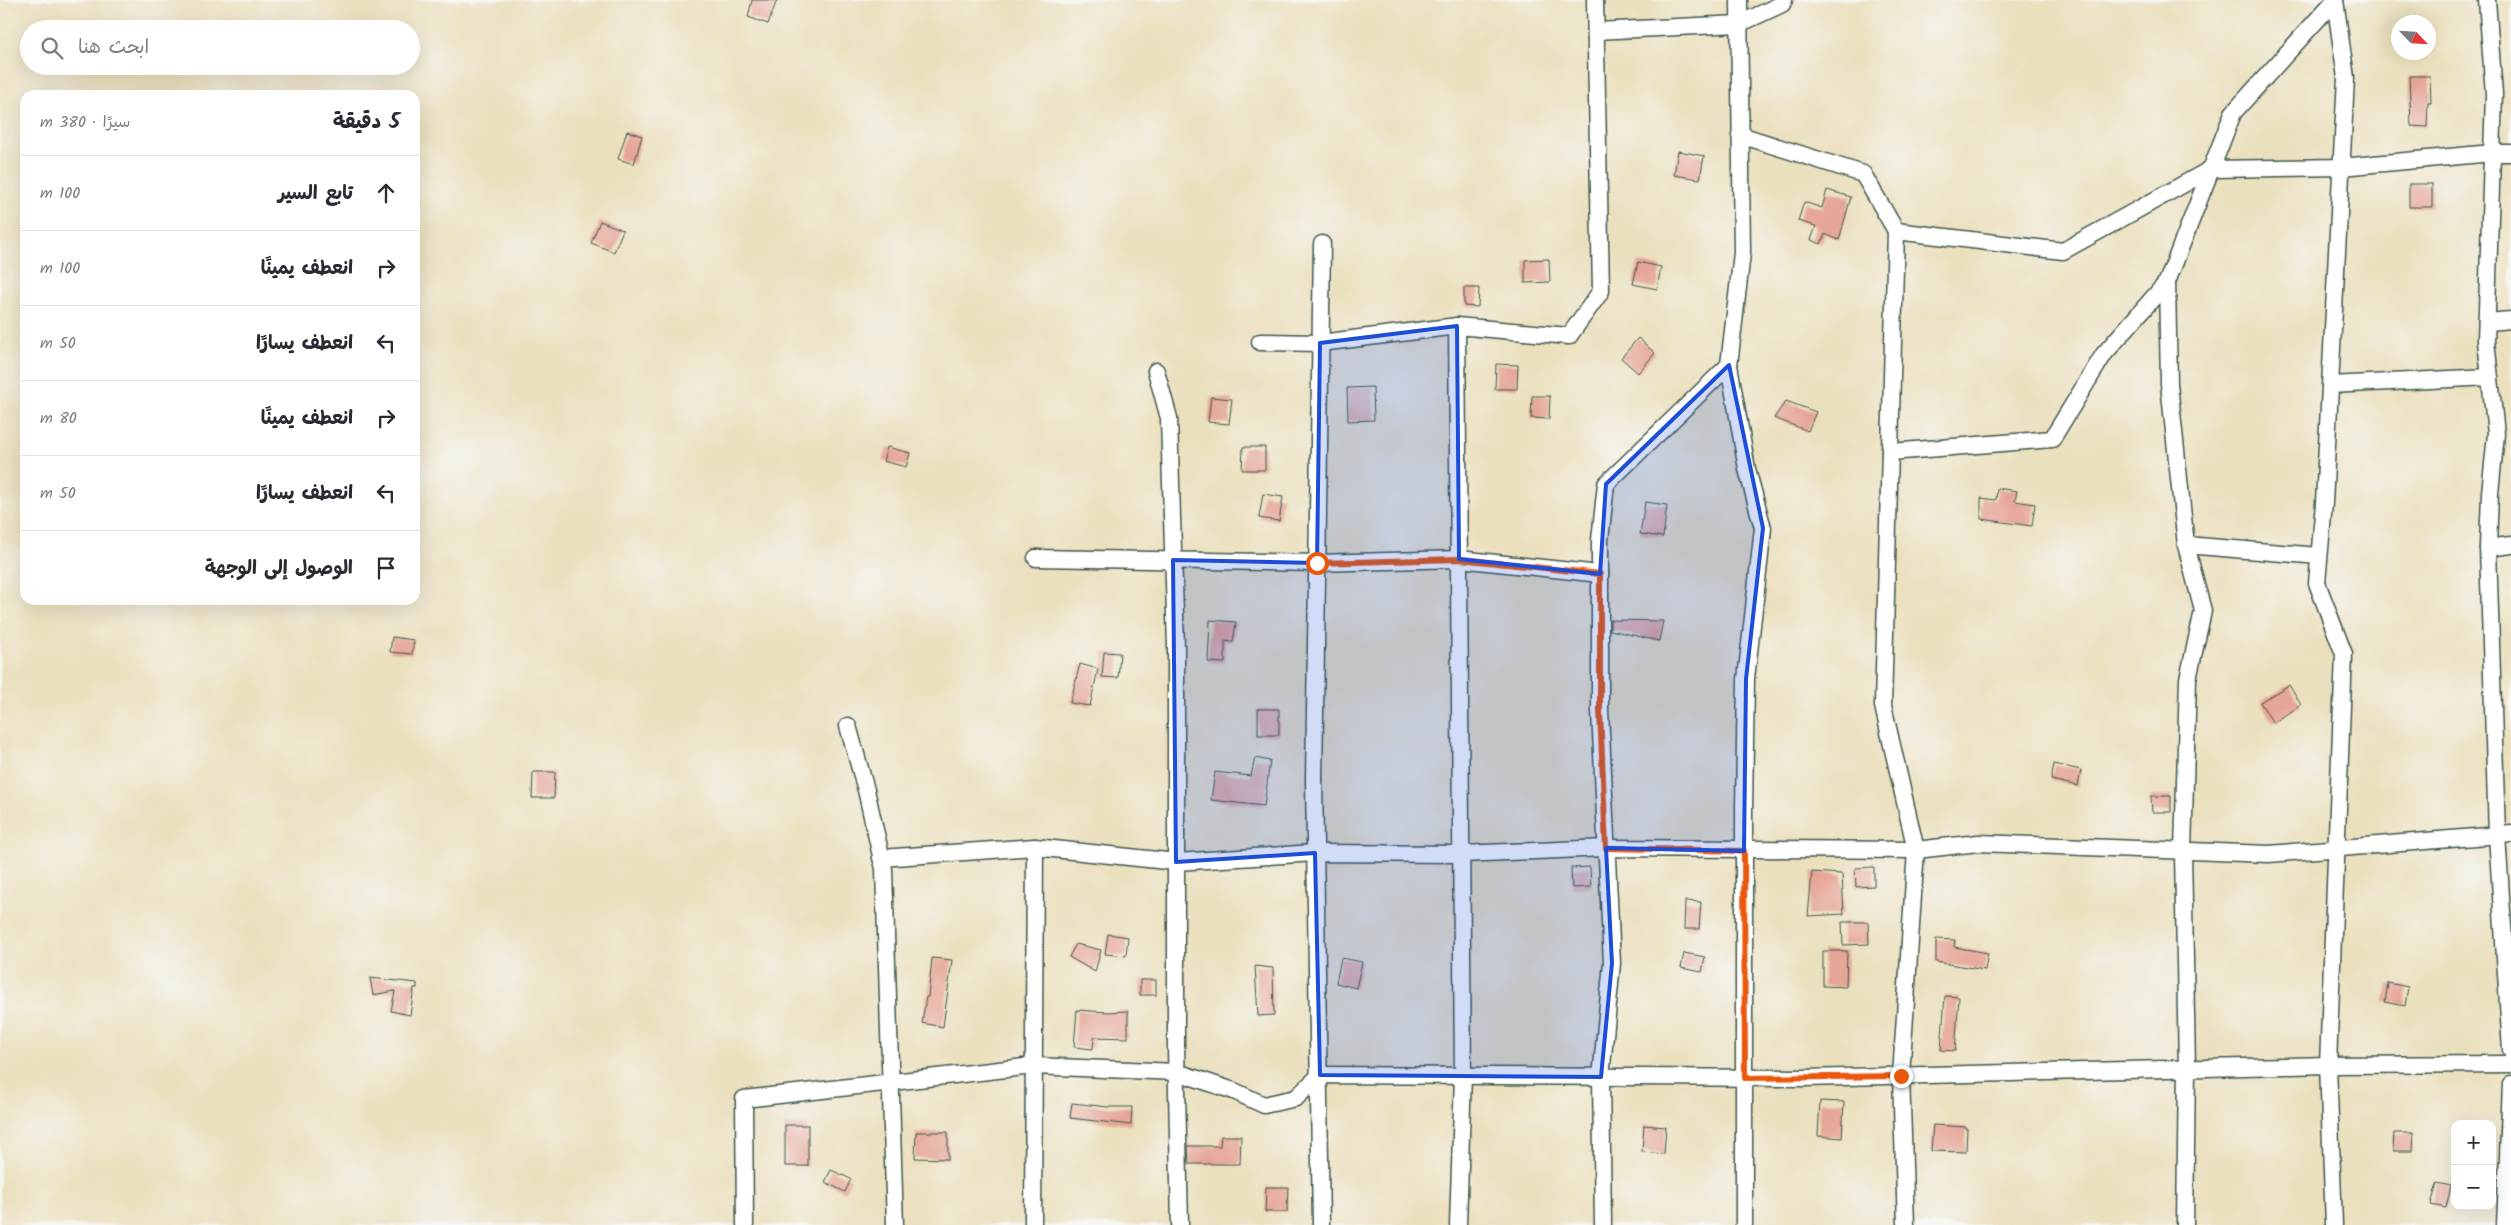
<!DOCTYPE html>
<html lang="ar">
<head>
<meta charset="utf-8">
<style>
	:root { --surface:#fff; --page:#f2f2f3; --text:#2b2b33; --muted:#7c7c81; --line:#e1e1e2 }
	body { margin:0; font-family:Kalam,"Playpen Sans Arabic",sans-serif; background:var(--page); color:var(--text); direction:rtl }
	.controls { position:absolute; right:15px; bottom:15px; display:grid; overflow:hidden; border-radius:10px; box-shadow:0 5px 20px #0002 }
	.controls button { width:45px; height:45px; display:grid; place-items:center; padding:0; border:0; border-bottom:1px solid var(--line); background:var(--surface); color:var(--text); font:25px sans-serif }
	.compass { position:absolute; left:2391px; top:15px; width:45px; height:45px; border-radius:50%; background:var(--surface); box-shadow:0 5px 20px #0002; rotate:115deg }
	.stop { position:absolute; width:15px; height:15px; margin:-11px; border:4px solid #ea580c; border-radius:50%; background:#fff }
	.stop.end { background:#ea580c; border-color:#fff; box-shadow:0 1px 5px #0008 }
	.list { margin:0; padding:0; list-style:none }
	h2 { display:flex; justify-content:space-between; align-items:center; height:65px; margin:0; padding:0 20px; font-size:21px }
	h2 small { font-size:16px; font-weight:400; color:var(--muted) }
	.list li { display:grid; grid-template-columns:32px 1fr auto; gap:15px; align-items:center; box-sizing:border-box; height:75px; padding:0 20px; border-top:1px solid var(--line) }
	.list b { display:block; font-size:19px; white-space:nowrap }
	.list em { font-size:16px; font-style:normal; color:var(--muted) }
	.icon { flex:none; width:28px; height:28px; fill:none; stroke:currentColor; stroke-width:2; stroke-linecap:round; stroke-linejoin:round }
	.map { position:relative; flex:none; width:2511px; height:1225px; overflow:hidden; direction:ltr }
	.search { position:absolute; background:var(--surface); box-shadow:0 5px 20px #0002; left:20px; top:20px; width:400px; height:55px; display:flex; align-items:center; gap:12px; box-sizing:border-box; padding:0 18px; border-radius:28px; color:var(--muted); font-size:19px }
	.panel { position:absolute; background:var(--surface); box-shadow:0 5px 20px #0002; left:20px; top:90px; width:400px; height:515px; border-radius:15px; direction:rtl }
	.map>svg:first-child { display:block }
	.building { fill:#e6a697 }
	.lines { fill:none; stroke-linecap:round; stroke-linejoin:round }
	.minor-casing { stroke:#3e5549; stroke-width:19 }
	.minor { stroke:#fff; stroke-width:16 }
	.route { stroke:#ea580c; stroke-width:6 }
	.marked { fill:#1d4ed8; fill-opacity:0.2; stroke:#1d4ed8; stroke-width:4; stroke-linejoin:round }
</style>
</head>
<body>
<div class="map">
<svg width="2511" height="1225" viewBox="0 0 2511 1225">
	<rect width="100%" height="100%" fill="#f6f6f2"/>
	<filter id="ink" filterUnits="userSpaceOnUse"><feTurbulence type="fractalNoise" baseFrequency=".02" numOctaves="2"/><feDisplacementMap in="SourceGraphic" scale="10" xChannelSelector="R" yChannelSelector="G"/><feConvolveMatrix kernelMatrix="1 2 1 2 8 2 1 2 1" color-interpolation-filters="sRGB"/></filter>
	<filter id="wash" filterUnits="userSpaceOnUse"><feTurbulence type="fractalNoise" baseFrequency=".0096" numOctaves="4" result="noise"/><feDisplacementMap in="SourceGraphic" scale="20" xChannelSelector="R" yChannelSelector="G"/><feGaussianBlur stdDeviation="1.12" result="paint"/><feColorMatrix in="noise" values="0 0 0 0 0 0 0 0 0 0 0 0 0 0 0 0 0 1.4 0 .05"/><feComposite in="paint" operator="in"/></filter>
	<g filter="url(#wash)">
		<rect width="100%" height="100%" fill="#ebe0be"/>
		<g id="blocks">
			<g class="building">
				<path d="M752 0H777L768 24 748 17Z"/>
				<path d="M2409 76H2430L2431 103H2428L2427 127 2411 126Z"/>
				<path d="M627 131 642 136 634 164 618 159Z"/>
				<path d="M1678 151 1704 156 1700 179 1674 175Z"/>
				<rect x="2409" y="184" width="23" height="23"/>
				<path d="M1827 190 1851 197 1839 240 1825 234 1821 244 1811 240 1816 226 1798 221 1804 202 1822 208Z"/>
				<path d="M600 221 623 230 614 252 591 243Z"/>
				<path d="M1549 259 1550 282 1525 283V260Z"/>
				<path d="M1638 262 1661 267 1657 289 1633 284Z"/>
				<path d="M1464 288H1479L1478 307 1464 306Z"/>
				<path d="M1638 338 1655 353 1638 373 1621 358Z"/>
				<path d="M1496 364 1518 365 1517 389H1495Z"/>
				<path d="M1373 387 1374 420 1348 421 1347 388Z"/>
				<path d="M1532 396H1550L1549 419 1531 418Z"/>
				<path d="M1211 397 1232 399 1229 424 1208 422Z"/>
				<path d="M1786 401 1816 412 1808 431 1774 418Z"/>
				<path d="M887 447 910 453 906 467 883 461Z"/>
				<path d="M1243 447H1265V470H1242Z"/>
				<path d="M1997 488 2017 491 2015 501 2035 504 2032 526 1981 519V498L1996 500Z"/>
				<path d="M1263 494 1283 497 1279 521 1259 518Z"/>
				<path d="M1645 502 1667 505 1663 537 1640 534Z"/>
				<path d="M1210 620 1236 622 1233 642 1225 641V663L1208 662Z"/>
				<path d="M1610 620 1663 621 1659 641 1610 630Z"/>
				<path d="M392 637 414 640 412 654 390 652Z"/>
				<path d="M1104 652 1120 653 1118 678 1102 677Z"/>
				<path d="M1080 664 1098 669 1090 706 1070 703Z"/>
				<path d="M2289 685 2301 705 2273 723 2260 702Z"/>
				<rect x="1258" y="709" width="21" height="26"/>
				<path d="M1255 758 1270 761 1264 806 1211 800 1215 772 1251 776Z"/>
				<path d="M2054 764 2081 770 2078 786 2051 780Z"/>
				<path d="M533 772H555L554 798H532Z"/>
				<path d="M2151 796H2171V812H2152Z"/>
				<path d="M1590 867 1591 887 1572 888 1571 868Z"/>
				<path d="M1874 867V886L1856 887 1855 868Z"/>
				<path d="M1812 872 1842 874 1844 914 1808 916Z"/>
				<path d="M1685 901 1701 902 1699 929H1684Z"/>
				<path d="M1842 922H1868L1869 944 1843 945Z"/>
				<path d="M1108 934 1128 937 1126 956 1105 954Z"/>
				<path d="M1936 939 1955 940 1954 947 1988 953 1985 970 1936 962Z"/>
				<path d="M1076 944 1101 950 1095 972 1069 957Z"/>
				<path d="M1823 951H1847L1846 987 1823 986Z"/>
				<path d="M1684 953 1705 957 1702 972 1681 968Z"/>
				<path d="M932 958 952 960 943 1027 922 1023 926 997H928Z"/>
				<path d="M1341 958 1362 962 1356 988 1336 983Z"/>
				<path d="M1255 966 1273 968 1274 1015 1258 1016Z"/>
				<path d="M370 978 417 983V988H414L410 1015 391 1011 395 991 373 995Z"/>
				<rect x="1140" y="980" width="16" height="15"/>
				<path d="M2388 983 2408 987 2405 1006 2385 1002Z"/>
				<path d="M1945 996 1959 997 1955 1051 1941 1050Z"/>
				<path d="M1077 1010 1107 1012 1128 1011V1038L1094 1037 1093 1049 1074 1047Z"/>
				<path d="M1820 1101 1844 1102 1842 1138 1818 1136Z"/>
				<path d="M1072 1103 1108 1107H1132L1131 1125 1070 1118Z"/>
				<rect x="785" y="1125" width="23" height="41"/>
				<path d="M1644 1125 1666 1127 1664 1154 1642 1152Z"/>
				<path d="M1933 1125 1967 1127 1966 1152 1931 1151Z"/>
				<path d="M916 1132H948V1159L915 1158Z"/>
				<path d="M2394 1133H2413L2412 1151H2393Z"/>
				<path d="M1221 1136H1241L1240 1164H1189L1188 1146H1220Z"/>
				<path d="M831 1170 851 1179 845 1192 825 1182Z"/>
				<path d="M2437 1183 2451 1186 2446 1208 2431 1205Z"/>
				<path d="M1266 1187H1288L1287 1212H1265Z"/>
			</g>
		</g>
	</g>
	<g filter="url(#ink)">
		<use href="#blocks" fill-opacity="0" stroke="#3e5549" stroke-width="1"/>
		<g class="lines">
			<g class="minor-casing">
				<g id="minor">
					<path d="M1739 0 1742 253 1729 365 1747 469 1763 528 1746 679 1744 808V1225"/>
					<path d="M2487 0 2494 94 2486 341 2496 434 2490 493 2488 548 2497 835 2511 1050"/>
					<path d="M1596 31 1739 24 1782 4 1784 0"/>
					<path d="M1740 135 1863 174 1896 231 2063 251 2211 169 2341 167 2492 153H2511"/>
					<path d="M1896 231 1883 706 1916 850 1901 1076 1906 1225"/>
					<path d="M2167 282 2169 384 2186 545 2203 611 2188 679 2183 851 2187 1069 2185 1225"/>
					<path d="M2487 322 2511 320"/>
					<path d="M1457 326 1463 1076 1458 1225"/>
					<path d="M1260 342 1320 343 1457 326 1569 336 1601 291 1595 0"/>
					<path d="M1156 371 1169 418 1176 648V1046L1180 1225"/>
					<path d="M2330 385 2490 377"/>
					<path d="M1890 452 2052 439 2104 354 2167 282 2233 113 2335 0"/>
					<path d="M2186 545 2319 556"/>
					<path d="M2488 548 2511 545"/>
					<path d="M1036 558 1317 563 1459 559 1600 574"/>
					<path d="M848 726 866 790 884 869 895 1225"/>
					<path d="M881 858 1035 847 1176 862 1315 853 1461 854 1606 848 1916 850 1978 843 2269 854 2511 834"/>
					<path d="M745 1225 744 1099 1033 1066 1177 1072 1234 1091 1264 1105 1296 1098 1320 1075 1804 1078 2328 1065 2511 1064"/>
					<path d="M1033 1225 1035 847"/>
					<path d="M1321 1225 1314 779 1322 244"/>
					<path d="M1603 1225 1601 1077 1612 963 1600 711V540L1606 484 1729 365"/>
					<path d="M2334 1225 2328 1065 2344 654 2317 583 2324 503 2346 78 2335 0"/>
					<path d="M2505 1225 2511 1084"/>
				</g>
			</g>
			<use href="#minor" class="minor"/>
		</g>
	</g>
	<g class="lines" filter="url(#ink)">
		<path class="route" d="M1317 563 1459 559 1600 574V711L1606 848 1744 851 1745 1078 1901 1076"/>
	</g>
	<path class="marked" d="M1457 326 1459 559 1600 574 1606 484 1729 365 1763 528 1746 679 1744 851 1606 848 1612 963 1601 1077 1320 1075 1315 853 1176 862 1173 560 1317 563 1320 343Z"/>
</svg>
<div class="controls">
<button>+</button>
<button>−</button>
</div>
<svg class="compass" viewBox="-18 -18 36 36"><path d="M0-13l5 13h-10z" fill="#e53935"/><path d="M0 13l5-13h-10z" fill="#7c7c81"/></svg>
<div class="stop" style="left:1317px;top:563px"></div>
<div class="stop end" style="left:1901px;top:1076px"></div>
<div class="search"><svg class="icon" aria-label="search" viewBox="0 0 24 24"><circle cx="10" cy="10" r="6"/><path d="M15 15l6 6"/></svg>ابحث هنا</div>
<section class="panel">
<h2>5 دقيقة<small>سيرًا · 380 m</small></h2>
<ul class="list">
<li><svg class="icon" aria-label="ahead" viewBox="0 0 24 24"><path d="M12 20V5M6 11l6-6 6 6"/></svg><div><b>تابع السير</b></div><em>100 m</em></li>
<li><svg class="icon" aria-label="right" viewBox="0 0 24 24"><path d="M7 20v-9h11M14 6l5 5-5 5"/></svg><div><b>انعطف يمينًا</b></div><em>100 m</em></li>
<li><svg class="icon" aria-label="left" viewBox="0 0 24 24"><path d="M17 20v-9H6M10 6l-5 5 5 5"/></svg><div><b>انعطف يسارًا</b></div><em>50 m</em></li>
<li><svg class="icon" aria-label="right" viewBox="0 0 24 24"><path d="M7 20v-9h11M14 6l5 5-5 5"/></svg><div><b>انعطف يمينًا</b></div><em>80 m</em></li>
<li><svg class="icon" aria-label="left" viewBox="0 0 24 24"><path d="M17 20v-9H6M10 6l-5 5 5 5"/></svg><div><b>انعطف يسارًا</b></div><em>50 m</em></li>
<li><svg class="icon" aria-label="arrive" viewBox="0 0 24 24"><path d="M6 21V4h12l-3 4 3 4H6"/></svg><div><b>الوصول إلى الوجهة</b></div></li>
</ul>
</section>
</div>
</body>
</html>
